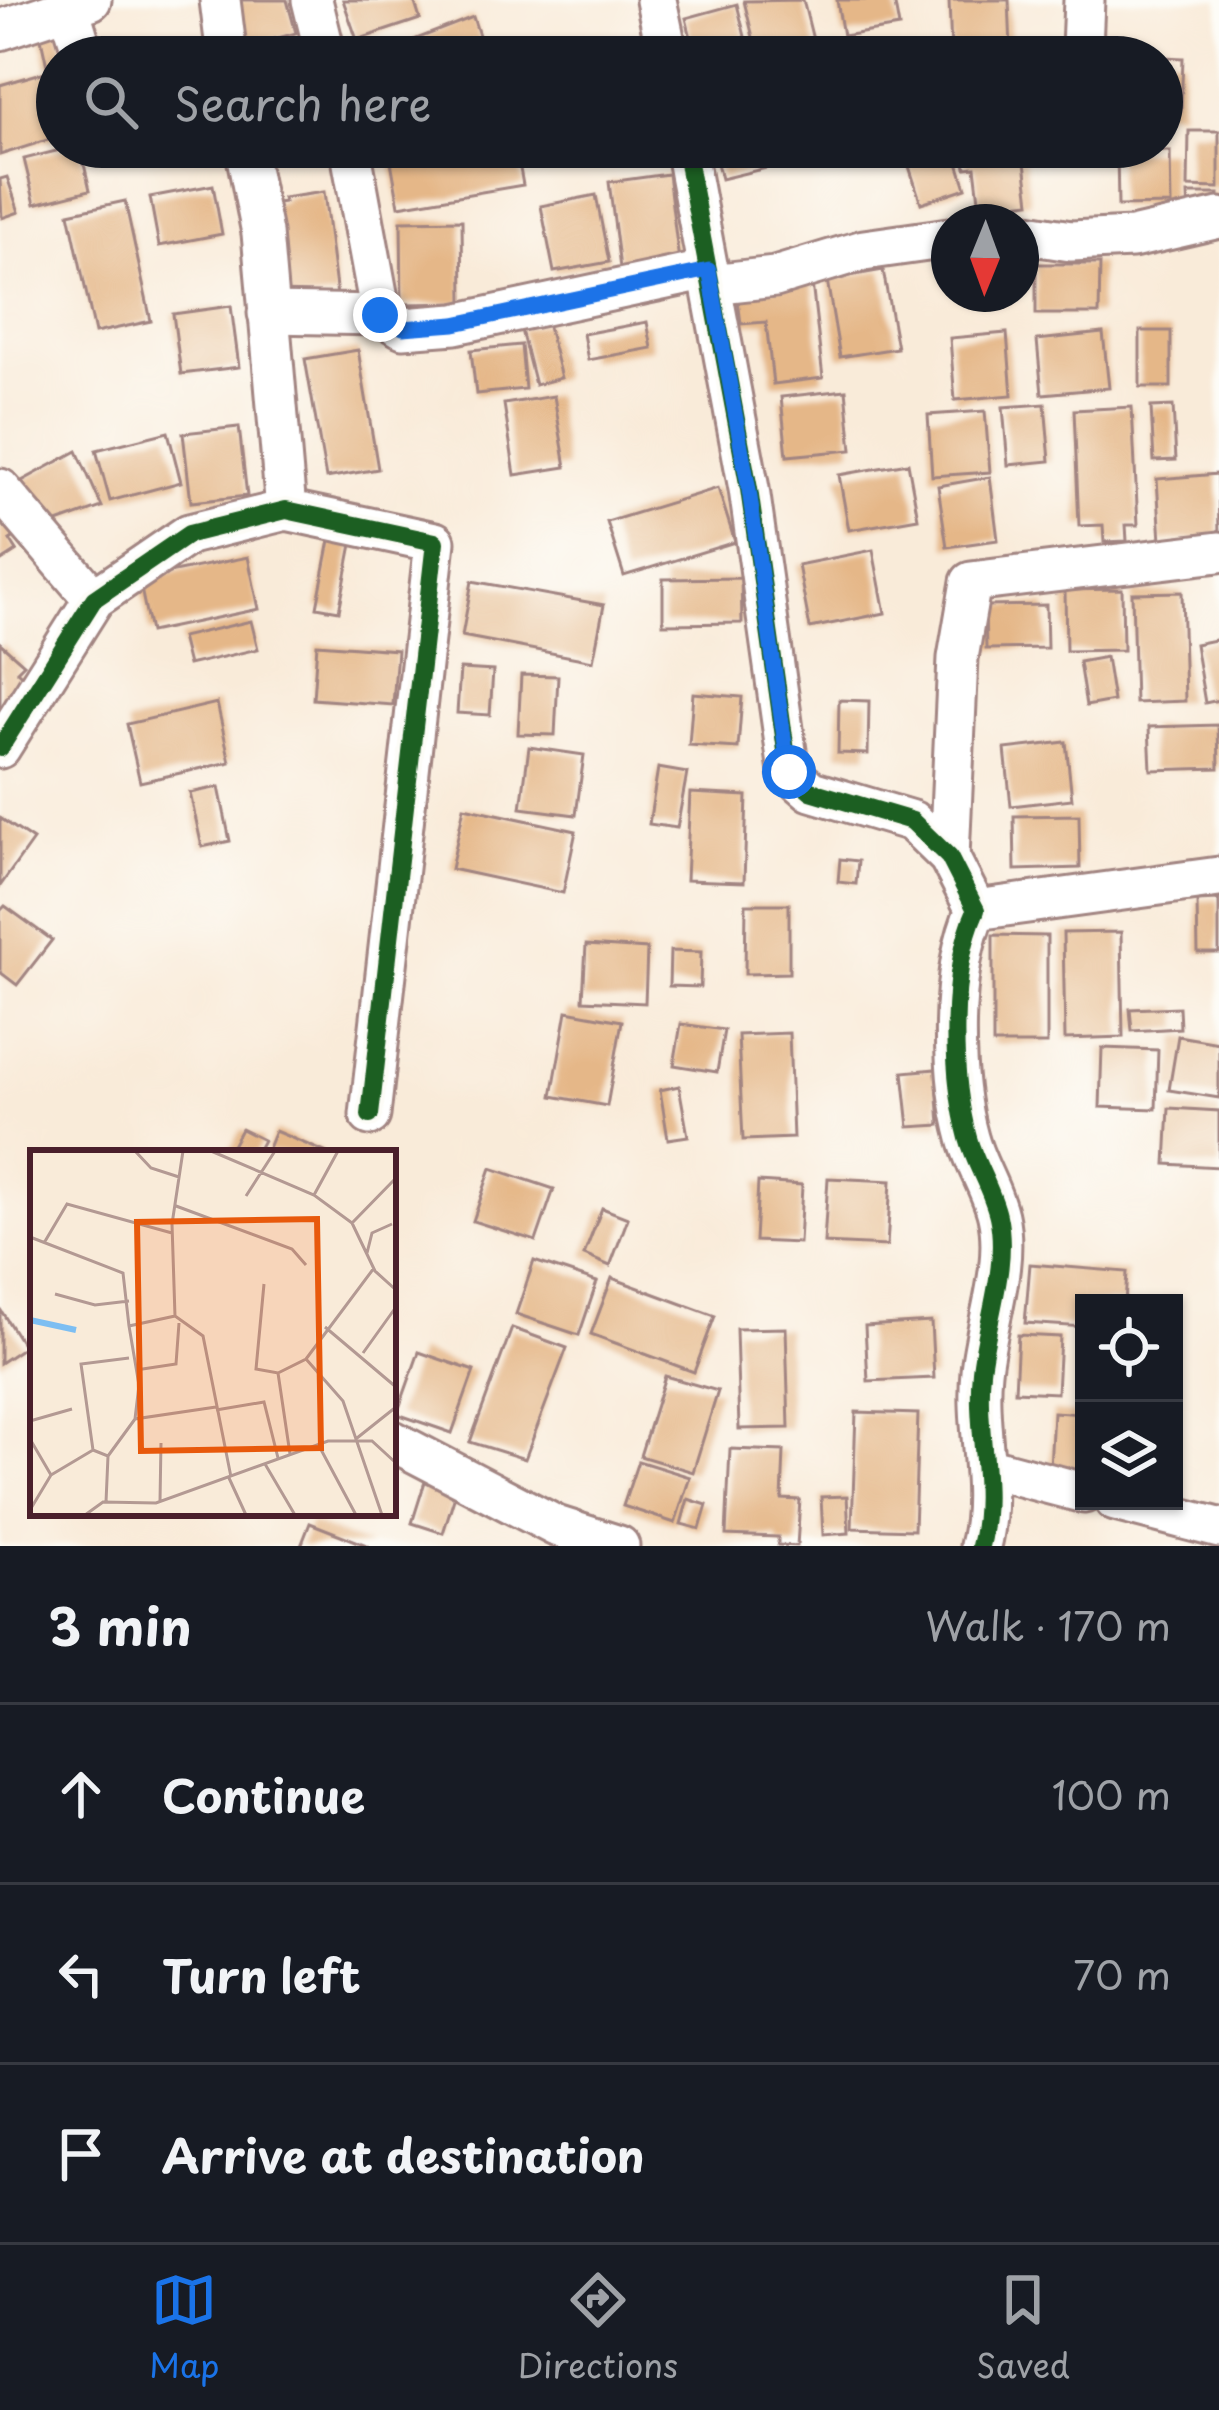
<!DOCTYPE html>
<html lang="en">
<head>
<meta charset="utf-8">
<style>
	:root { --surface:#171b24; --page:#242831; --text:#f1f3f6; --muted:#9ea1a6; --line:#363941; --accent:#1a73e8 }
	body { margin:0; font-family:"Playpen Sans",sans-serif; background:var(--page); color:var(--text) }
	.controls { position:absolute; right:36px; bottom:36px; display:grid; overflow:hidden; border-radius:0px; box-shadow:0 3px 9px #0004 }
	.controls button { width:108px; height:108px; display:grid; place-items:center; padding:0; border:0; border-bottom:3px solid var(--line); background:var(--surface); color:var(--text); font:60px sans-serif }
	.compass { position:absolute; left:931px; top:204px; width:108px; height:108px; border-radius:50%; background:var(--surface); box-shadow:0 3px 9px #0004; rotate:181deg }
	.stop { position:absolute; width:36px; height:36px; margin:-27px; border:9px solid #1a73e8; border-radius:50%; background:#fff }
	.stop.end { background:#1a73e8; border-color:#fff; box-shadow:0 3px 12px #0008 }
	.list { margin:0; padding:0; list-style:none }
	h2 { display:flex; justify-content:space-between; align-items:center; height:156px; margin:0; padding:0 48px; font-size:51px }
	h2 small { font-size:39px; font-weight:400; color:var(--muted) }
	.list li { display:grid; grid-template-columns:78px 1fr auto; gap:36px; align-items:center; box-sizing:border-box; height:180px; padding:0 48px; border-top:3px solid var(--line) }
	.list b { display:block; font-size:45px; white-space:nowrap }
	.list em { font-size:39px; font-style:normal; color:var(--muted) }
	.icon { flex:none; width:66px; height:66px; fill:none; stroke:currentColor; stroke-width:2; stroke-linecap:round; stroke-linejoin:round }
	.map { position:relative; flex:none; width:1219px; height:1546px; overflow:hidden }
	.search { position:absolute; background:var(--surface); box-shadow:0 3px 9px #0004; left:36px; right:36px; top:36px; height:132px; display:flex; align-items:center; gap:30px; box-sizing:border-box; padding:0 42px; border-radius:66px; color:var(--muted); font-size:45px }
	.sheet { height:696px; background:var(--surface) }
	nav { display:flex; justify-content:space-around; align-items:center; box-sizing:border-box; height:168px; border-top:3px solid var(--line); background:var(--surface); font-size:33px; color:var(--muted) }
	nav a { display:grid; justify-items:center; gap:6px }
	nav .on { color:var(--accent) }
	.map>svg:first-child { display:block }
	.building { fill:#e5b788 }
	.lines { fill:none; stroke-linecap:round; stroke-linejoin:round }
	.street-casing { stroke:#a28582; stroke-width:45 }
	.street { stroke:#fff; stroke-width:39 }
	.cycleway-casing { stroke:#fdfcf7; stroke-width:26 }
	.cycleway { stroke:#1b5e20; stroke-width:18 }
	.route { stroke:#1a73e8; stroke-width:15 }
	.inset-river { fill:none; stroke:#7dbef2; stroke-width:6 }
	.inset-road { fill:none; stroke:#b39993; stroke-width:3 }
	.view { fill:#e8590c; fill-opacity:0.15; stroke:#e8590c; stroke-width:6 }
	.inset-edge { fill:none; stroke:#4a1f2b; stroke-width:6 }
</style>
</head>
<body>
<div class="map">
<svg width="1219" height="1546" viewBox="0 0 1219 1546">
	<rect width="100%" height="100%" fill="#fdfcf7"/>
	<filter id="ink" filterUnits="userSpaceOnUse"><feTurbulence type="fractalNoise" baseFrequency=".00833" numOctaves="2"/><feDisplacementMap in="SourceGraphic" scale="24" xChannelSelector="R" yChannelSelector="G"/><feConvolveMatrix kernelMatrix="1 2 1 2 8 2 1 2 1" color-interpolation-filters="sRGB"/></filter>
	<filter id="wash" filterUnits="userSpaceOnUse"><feTurbulence type="fractalNoise" baseFrequency=".004" numOctaves="4" result="noise"/><feDisplacementMap in="SourceGraphic" scale="48" xChannelSelector="R" yChannelSelector="G"/><feGaussianBlur stdDeviation="2.7" result="paint"/><feColorMatrix in="noise" values="0 0 0 0 0 0 0 0 0 0 0 0 0 0 0 0 0 1.4 0 .05"/><feComposite in="paint" operator="in"/></filter>
	<g filter="url(#wash)">
		<rect width="100%" height="100%" fill="#f9ebd9"/>
		<g id="blocks">
			<g class="building">
				<path d="M233 0H287L296 33 246 47Z"/>
				<path d="M343 0H414L420 19 357 40Z"/>
				<path d="M803 0 815 48 779 57H758L744 1Z"/>
				<path d="M837 0H894L899 27 843 36Z"/>
				<path d="M949 0H1009L1011 49 951 51Z"/>
				<path d="M737 4 749 53 696 57 686 18Z"/>
				<path d="M473 17 486 57H417L411 41Z"/>
				<path d="M59 30 65 57H57V64L47 66 40 34Z"/>
				<path d="M1162 57 1183 58 1181 112 1162 111Z"/>
				<path d="M52 70 57 87V137L0 155V85Z"/>
				<path d="M1189 131H1219V188L1188 187Z"/>
				<path d="M72 147H80L90 190 35 204 24 159Z"/>
				<path d="M405 147H516L523 185 399 206 389 150Z"/>
				<path d="M713 147H771L775 166 721 179Z"/>
				<path d="M915 147H953L966 188 921 203 904 151Z"/>
				<path d="M963 147H1023L1030 202 980 208 975 167 966 168Z"/>
				<path d="M1117 151H1170L1171 205 1118 206Z"/>
				<path d="M668 174 679 261 620 268 609 182Z"/>
				<path d="M7 177 19 212 2 218 0 179Z"/>
				<path d="M213 185 222 234 159 246 150 197Z"/>
				<path d="M324 192 337 296 276 304 263 205 284 202 283 198Z"/>
				<path d="M1188 194H1219V215L1189 214Z"/>
				<path d="M596 195 609 262 554 272 541 206Z"/>
				<path d="M125 201 151 321 95 333 69 213Z"/>
				<path d="M462 220 463 303 402 304 401 221Z"/>
				<path d="M1036 264H1100L1099 314H1036Z"/>
				<path d="M883 270 897 348 840 357 827 280Z"/>
				<path d="M812 283 823 378 773 384 766 322 741 324 737 292Z"/>
				<path d="M231 306 239 367 181 374 173 314Z"/>
				<path d="M647 322 652 348 588 360 583 334Z"/>
				<path d="M547 323 561 378 535 385 521 330Z"/>
				<rect x="1140" y="331" width="31" height="56"/>
				<path d="M1007 333 1012 395 955 400 950 338Z"/>
				<path d="M1103 333 1109 388 1042 394 1037 340Z"/>
				<path d="M521 345 525 389 476 394 471 350Z"/>
				<path d="M358 350 378 469 326 478 305 359Z"/>
				<path d="M846 390 852 450 787 456 781 397Z"/>
				<path d="M554 396 566 467 515 475 504 404Z"/>
				<path d="M1045 404 1050 461 1008 465 1003 407Z"/>
				<path d="M1173 406 1176 460 1154 461 1151 407Z"/>
				<path d="M1132 407 1138 525H1126L1127 541 1104 542 1103 525 1079 526 1074 410Z"/>
				<path d="M985 411 990 472 932 476 928 415Z"/>
				<path d="M239 427 247 496 191 502 183 433Z"/>
				<path d="M168 432 181 482 110 501 96 450Z"/>
				<path d="M77 451 102 507 43 528 22 481Z"/>
				<path d="M908 463 918 518 849 530 839 475Z"/>
				<path d="M1218 474 1219 537 1161 541 1157 479Z"/>
				<path d="M990 477 998 540 947 547 938 486Z"/>
				<path d="M718 488 735 542 624 576 607 522Z"/>
				<path d="M0 512 16 536 10 540 17 551 0 562Z"/>
				<path d="M331 535 353 539 339 611 317 607Z"/>
				<path d="M873 550 885 613 810 628 798 565Z"/>
				<path d="M248 557 259 609 150 632 139 579Z"/>
				<path d="M741 578 742 623 663 624V579Z"/>
				<path d="M472 581 604 605 593 661 462 636Z"/>
				<path d="M1122 589 1123 650 1066 651 1065 590Z"/>
				<path d="M1182 592 1185 701 1135 703 1132 593Z"/>
				<path d="M1046 605 1047 648 986 649 985 606Z"/>
				<path d="M251 621 258 649 188 665 181 637Z"/>
				<path d="M1219 639V700L1205 703 1195 644Z"/>
				<path d="M0 643 24 664 17 671 31 684 0 719Z"/>
				<path d="M317 644 397 650 393 705 313 699Z"/>
				<path d="M1106 657 1113 701 1086 706 1079 662Z"/>
				<path d="M460 669 493 671 490 715 457 713Z"/>
				<path d="M521 675 558 676 555 735 518 734Z"/>
				<path d="M693 693 742 697 738 748 689 745Z"/>
				<path d="M839 700 869 701 868 754 838 753Z"/>
				<path d="M217 703 230 762 140 782 127 724Z"/>
				<path d="M1218 725 1219 768 1151 770 1149 727Z"/>
				<path d="M1066 742 1072 799 1011 806 1005 749Z"/>
				<path d="M529 747 584 755 576 815 521 808Z"/>
				<path d="M658 768 687 773 677 828 649 824Z"/>
				<path d="M219 787 230 841 202 847 190 793Z"/>
				<path d="M690 793 747 796 744 882 686 880Z"/>
				<path d="M464 807 576 831 563 893 451 869Z"/>
				<path d="M1079 815 1080 868 1015 870 1014 816Z"/>
				<path d="M0 818 33 840 0 886Z"/>
				<path d="M840 859 858 861 856 884 838 882Z"/>
				<path d="M1219 900V953H1198L1197 901Z"/>
				<path d="M746 904H789V973L745 974Z"/>
				<path d="M5 906 52 940 17 985 0 972V911Z"/>
				<path d="M1121 932 1123 1037 1065 1039 1063 933Z"/>
				<path d="M993 935 1047 936V1044H993Z"/>
				<path d="M586 945 647 949 645 1003 583 1000Z"/>
				<path d="M670 951 701 952 700 987 669 986Z"/>
				<path d="M1179 1007 1180 1028 1132 1031 1130 1009Z"/>
				<path d="M567 1011 622 1021 607 1106 552 1096Z"/>
				<path d="M681 1024 724 1030 717 1072 674 1065Z"/>
				<path d="M789 1033 793 1138 743 1140 738 1035Z"/>
				<path d="M1178 1036 1219 1043V1098L1169 1090Z"/>
				<path d="M1102 1048 1158 1050 1156 1109 1100 1107Z"/>
				<path d="M936 1069 940 1125 909 1127 903 1072Z"/>
				<path d="M679 1086 688 1136 668 1139 660 1090Z"/>
				<path d="M1169 1108 1219 1111V1167L1166 1164Z"/>
				<path d="M241 1129 263 1140 256 1153H228Z"/>
				<path d="M275 1131 327 1153H266Z"/>
				<path d="M491 1168 554 1189 536 1241 473 1221Z"/>
				<path d="M828 1178 891 1181 887 1246 824 1243Z"/>
				<path d="M758 1182 802 1185 799 1243 755 1241Z"/>
				<path d="M602 1208 628 1218 610 1266 584 1255Z"/>
				<path d="M534 1261 597 1282 579 1335 516 1314Z"/>
				<path d="M1030 1264 1127 1272 1125 1303H1084V1327L1025 1323Z"/>
				<path d="M612 1278 715 1316 694 1372 591 1334Z"/>
				<path d="M0 1309 24 1347 0 1363Z"/>
				<path d="M931 1322 934 1378 868 1381 865 1326Z"/>
				<path d="M512 1328 567 1348 525 1459 470 1442Z"/>
				<path d="M786 1328 789 1428 739 1429 736 1329Z"/>
				<path d="M1018 1335 1060 1337 1057 1393 1015 1391Z"/>
				<path d="M419 1352 474 1371 452 1433 397 1414Z"/>
				<path d="M665 1376 718 1391 693 1472 640 1456Z"/>
				<path d="M856 1412 918 1414 914 1530 852 1528Z"/>
				<path d="M1053 1412 1084 1414V1472L1050 1469Z"/>
				<path d="M730 1449 784 1451 782 1499 800 1500 797 1546 778 1545V1537L726 1535Z"/>
				<path d="M638 1461 690 1477 675 1523 623 1506Z"/>
				<path d="M428 1472 459 1482 443 1533 412 1523Z"/>
				<path d="M847 1496 849 1533 823 1535 821 1497Z"/>
				<path d="M688 1499 707 1505 700 1529 681 1524Z"/>
				<path d="M310 1523 369 1546H301Z"/>
			</g>
		</g>
	</g>
	<g filter="url(#ink)">
		<use href="#blocks" fill-opacity="0" stroke="#a28582" stroke-width="3"/>
		<g class="lines">
			<g class="street-casing">
				<g id="street">
					<path d="M220 0 227 57"/>
					<path d="M312 0 326 57"/>
					<path d="M656 0 668 57"/>
					<path d="M69 8 84 57"/>
					<path d="M0 30 91 0"/>
					<path d="M1082 48 1084 0"/>
					<path d="M245 147 262 233 286 510"/>
					<path d="M350 147 381 315 403 328 455 324 709 270"/>
					<path d="M685 147 749 489 789 772 811 791 912 821 949 857 976 910"/>
					<path d="M1021 233 1071 241 1132 238 1219 218"/>
					<path d="M711 284 775 277 864 250 949 238"/>
					<path d="M268 313 381 315"/>
					<path d="M0 489 94 599"/>
					<path d="M0 748 94 599 189 534 286 510 435 542 370 1115"/>
					<path d="M949 857 958 658 971 582 1219 552"/>
					<path d="M976 910C949 970 951 1076 968 1138 975 1165 992 1189 998 1216 1009 1265 986 1322 981 1371 975 1429 995 1488 980 1546"/>
					<path d="M976 910 1219 877"/>
					<path d="M393 1441 556 1526 619 1546"/>
					<path d="M986 1467 1084 1493"/>
					<path d="M1115 1501 1219 1528"/>
				</g>
			</g>
			<use href="#street" class="street"/>
			<g class="cycleway-casing">
				<g id="cycleway">
					<path d="M685 147 749 489 789 772 811 791 912 821 949 857 976 910C949 970 951 1076 968 1138 975 1165 992 1189 998 1216 1009 1265 986 1322 981 1371 975 1429 995 1488 980 1546"/>
					<path d="M0 748 94 599 189 534 286 510 435 542 370 1115"/>
				</g>
			</g>
			<use href="#cycleway" class="cycleway"/>
		</g>
	</g>
	<g class="lines" filter="url(#ink)">
		<path class="route" d="M380 315 403 328 455 324 709 270 749 490 789 772"/>
	</g>
	<g transform="translate(30 1150)">
		<rect width="366" height="366" fill="#f9ebd9"/>
		<path class="inset-river" d="M0 170 46 180"/>
		<path class="inset-road" d="M105 1 121 18 149 27M153 1 142 74 145 166 173 186 201 327M181 1 284 45 322 73 364 30M284 45 308 1M216 46 245 1M146 56 262 99 276 115M322 73 345 121 366 140M0 87 93 123 99 176M14 93 37 54 142 83M337 103 342 83 362 74M234 134 226 219 248 223 276 209 344 118M25 144 65 155 99 151M295 177 366 237M333 203 366 157M276 209 313 251 352 365M106 220 146 214 149 173M248 223 260 304M186 260 234 252 248 308M105 269 109 235 99 176 145 166M0 271 42 259M327 288 366 257M0 289 21 325 0 360M288 294 326 365M63 300 78 306 76 352M78 306 105 269 186 257M235 314 265 365M21 325 63 300 51 214 99 208M199 328 216 365M130 351 131 293M55 365 73 352 126 353 298 291H342L366 313"/>
		<path class="view" d="M287 69 291 298 111 301 107 72Z"/>
		<rect width="366" height="366" class="inset-edge"/>
	</g>
</svg>
<div class="controls">
<button><svg class="icon" aria-label="locate" viewBox="0 0 24 24"><circle cx="12" cy="12" r="6"/><path d="M12 2v4M12 18v4M2 12h4M18 12h4"/></svg></button>
<button><svg class="icon" aria-label="layers" viewBox="0 0 24 24"><path d="M12 4l9 5-9 5-9-5zM3 14l9 5 9-5"/></svg></button>
</div>
<svg class="compass" viewBox="-18 -18 36 36"><path d="M0-13l5 13h-10z" fill="#e53935"/><path d="M0 13l5-13h-10z" fill="#9ea1a6"/></svg>
<div class="stop" style="left:789px;top:772px"></div>
<div class="stop end" style="left:380px;top:315px"></div>
<div class="search"><svg class="icon" aria-label="search" viewBox="0 0 24 24"><circle cx="10" cy="10" r="6"/><path d="M15 15l6 6"/></svg>Search here</div>
</div>
<section class="sheet">
<h2>3 min<small>Walk · 170 m</small></h2>
<ul class="list">
<li><svg class="icon" aria-label="ahead" viewBox="0 0 24 24"><path d="M12 20V5M6 11l6-6 6 6"/></svg><div><b>Continue</b></div><em>100 m</em></li>
<li><svg class="icon" aria-label="left" viewBox="0 0 24 24"><path d="M17 20v-9H6M10 6l-5 5 5 5"/></svg><div><b>Turn left</b></div><em>70 m</em></li>
<li><svg class="icon" aria-label="arrive" viewBox="0 0 24 24"><path d="M6 21V4h12l-3 4 3 4H6"/></svg><div><b>Arrive at destination</b></div></li>
</ul>
</section>
<nav>
<a class="on"><svg class="icon" aria-label="map" viewBox="0 0 24 24"><path d="M3 6l6-2 6 2 6-2v14l-6 2-6-2-6 2zM9 4v14M15 6v14"/></svg>Map</a>
<a><svg class="icon" aria-label="directions" viewBox="0 0 24 24"><path d="M12 3l9 9-9 9-9-9zM9 14v-3h6M13 9l2 2-2 2"/></svg>Directions</a>
<a><svg class="icon" aria-label="saved" viewBox="0 0 24 24"><path d="M7 4h10v16l-5-4-5 4z"/></svg>Saved</a>
</nav>
</body>
</html>
